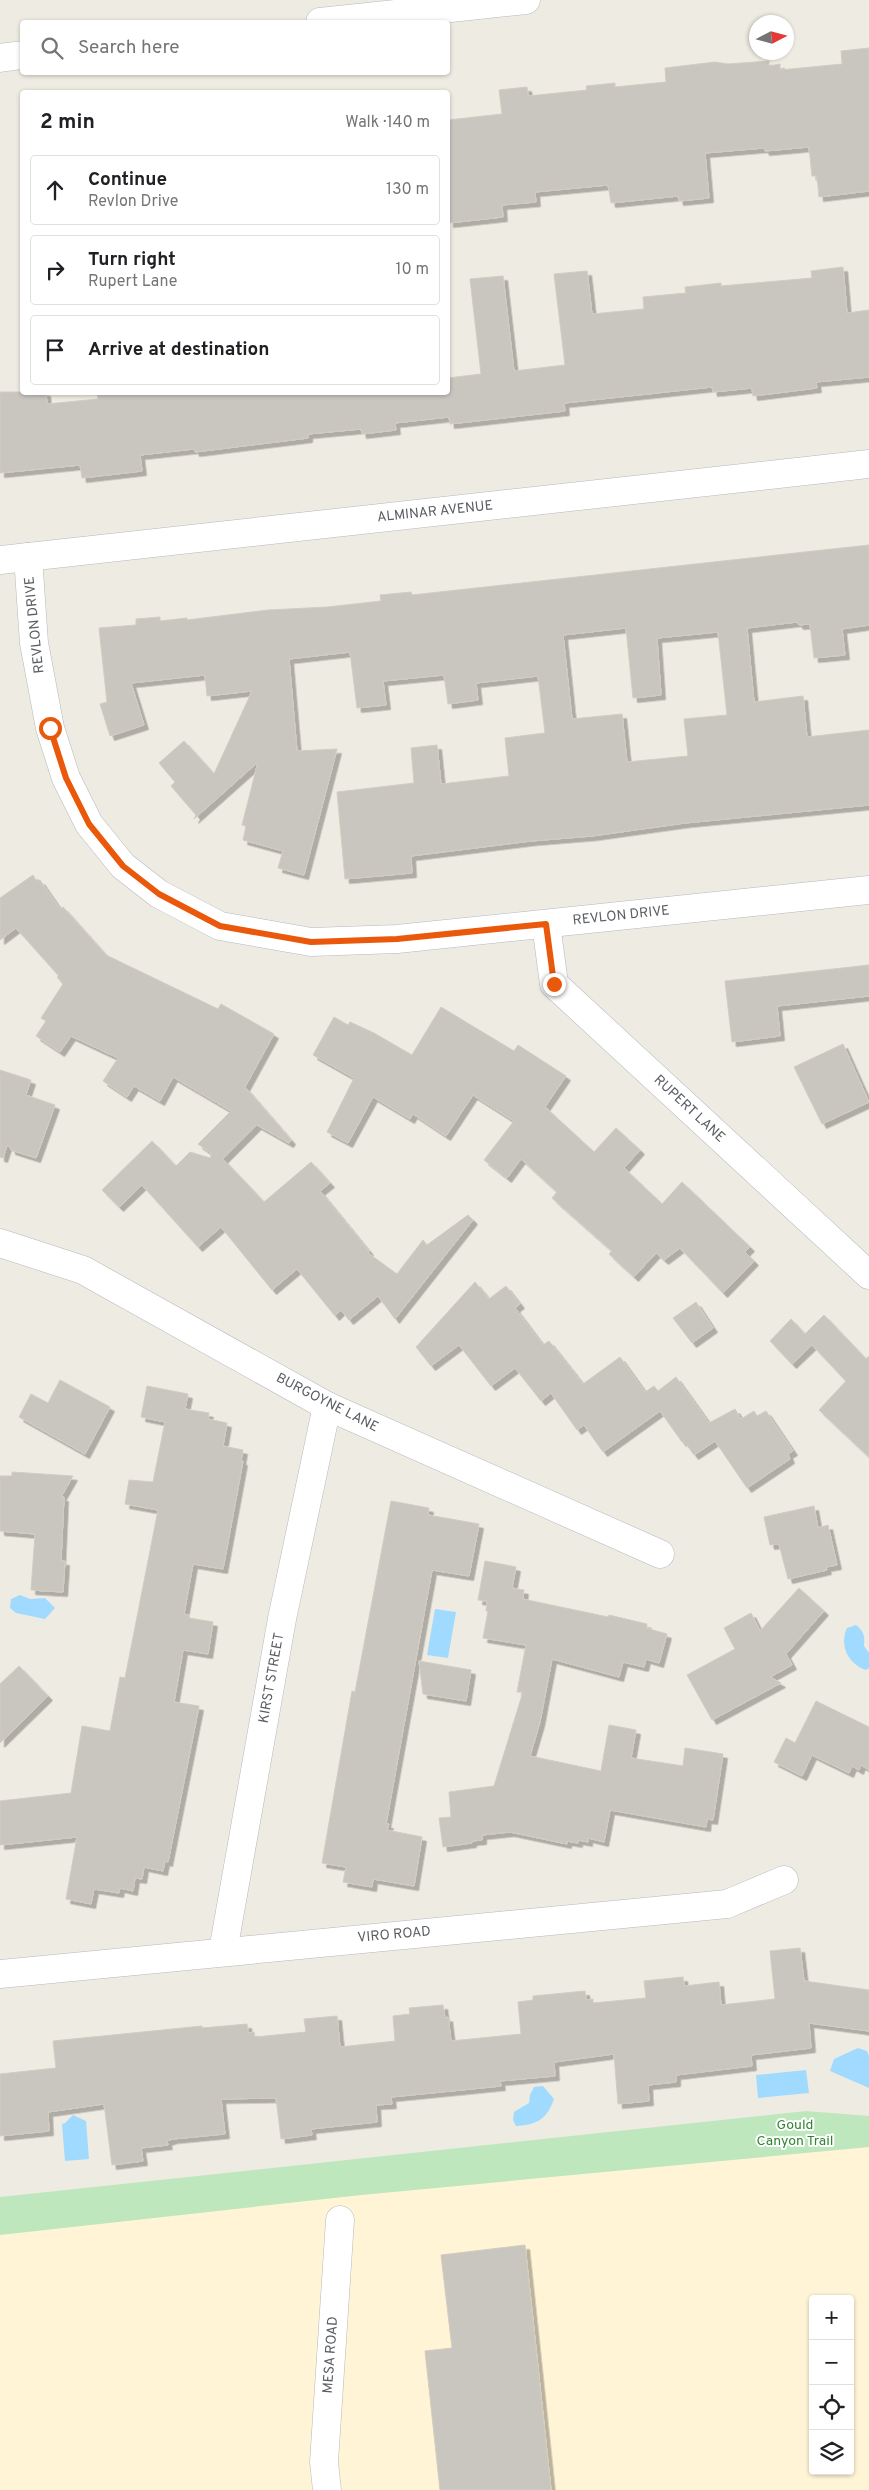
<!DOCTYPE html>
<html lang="en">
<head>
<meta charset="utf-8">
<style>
	:root { --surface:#fff; --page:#f6f6f6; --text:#202124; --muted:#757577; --line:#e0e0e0 }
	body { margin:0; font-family:Overpass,sans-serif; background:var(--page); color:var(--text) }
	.controls { position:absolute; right:15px; bottom:15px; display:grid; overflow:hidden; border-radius:5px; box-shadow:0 1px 4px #0004 }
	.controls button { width:45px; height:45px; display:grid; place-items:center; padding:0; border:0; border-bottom:1px solid var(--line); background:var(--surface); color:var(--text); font:25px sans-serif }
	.compass { position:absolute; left:749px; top:15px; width:45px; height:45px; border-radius:50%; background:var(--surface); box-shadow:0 1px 4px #0004; rotate:84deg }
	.stop { position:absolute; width:15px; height:15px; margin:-11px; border:4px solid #ea580c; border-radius:50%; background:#fff }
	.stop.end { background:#ea580c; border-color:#fff; box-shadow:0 1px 5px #0008 }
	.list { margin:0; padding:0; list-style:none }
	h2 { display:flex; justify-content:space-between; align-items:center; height:65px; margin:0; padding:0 20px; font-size:21px }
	h2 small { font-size:16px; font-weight:400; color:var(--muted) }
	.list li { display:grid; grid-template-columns:32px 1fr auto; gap:15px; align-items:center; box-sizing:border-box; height:70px; margin:0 10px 10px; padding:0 10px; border:1px solid var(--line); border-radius:5px }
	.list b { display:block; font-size:19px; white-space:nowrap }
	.list p { margin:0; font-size:16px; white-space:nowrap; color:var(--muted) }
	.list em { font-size:16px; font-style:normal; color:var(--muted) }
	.icon { flex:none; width:28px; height:28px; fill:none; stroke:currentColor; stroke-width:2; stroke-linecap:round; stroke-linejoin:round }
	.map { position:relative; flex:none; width:869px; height:2490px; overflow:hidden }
	.search { position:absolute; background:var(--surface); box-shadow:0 1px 4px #0004; left:20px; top:20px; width:430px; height:55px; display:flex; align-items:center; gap:12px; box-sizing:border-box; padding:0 18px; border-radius:5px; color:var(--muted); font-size:19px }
	.panel { position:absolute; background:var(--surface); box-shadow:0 1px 4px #0004; left:20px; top:90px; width:430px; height:305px; border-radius:5px }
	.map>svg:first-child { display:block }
	.commercial { fill:#fff4d6; fill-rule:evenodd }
	.green { fill:#bfe7bd }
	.water { fill:#a1daff }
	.building { fill:#c9c5bf; stroke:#d3ccc0; fill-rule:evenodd; filter:url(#shadow) }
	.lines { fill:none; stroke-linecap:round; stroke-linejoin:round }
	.minor-casing { stroke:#b5b9bd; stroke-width:29 }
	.minor { stroke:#fff; stroke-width:28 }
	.route { stroke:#ea580c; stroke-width:6 }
	.labels { text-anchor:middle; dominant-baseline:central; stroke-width:4; stroke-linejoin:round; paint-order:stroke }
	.street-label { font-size:14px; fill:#5b5f64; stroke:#fff }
	.park-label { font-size:14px; fill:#318432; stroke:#fff }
</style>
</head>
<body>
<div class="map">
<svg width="869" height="2490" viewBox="0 0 869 2490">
	<defs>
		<filter id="shadow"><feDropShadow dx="4.5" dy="4.5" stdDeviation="0" flood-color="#0004"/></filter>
	</defs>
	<rect width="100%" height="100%" fill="#eeebe2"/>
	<path class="commercial" d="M869 2147V2490H0V2232L361 2195ZM813 2299H850V2471H813Z"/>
	<path class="green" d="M806 2111 869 2116V2147L361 2195 0 2235V2197Z"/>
	<g class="water">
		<path d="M20 1595 30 1599 45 1598 55 1608 45 1619 16 1613 10 1608 11 1599Z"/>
		<path d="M435 1609 456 1612 448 1658 427 1655Z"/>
		<path d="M856 1625C864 1631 865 1636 864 1646L869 1653V1668L866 1670C848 1664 839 1645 847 1628Z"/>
		<path d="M858 2048 867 2051 869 2056V2088L830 2071 834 2059Z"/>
		<path d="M806 2070 809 2093 758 2098 756 2075Z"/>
		<path d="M543 2086 554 2099C547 2119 537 2125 516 2126L513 2120 514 2112 529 2103 530 2095 534 2087Z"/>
		<path d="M73 2115 86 2121 89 2159 65 2161 62 2124 65 2123Z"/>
	</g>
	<g class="building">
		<path d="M869 48V191L819 197 817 176H812L809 147 765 151 764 148 705 153 709 198 679 201 678 196 611 203 608 185 535 192 536 202 502 205 503 217 449 223 448 120 502 114 499 90 527 87 528 96 587 90 586 86 615 83V87L666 82 665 68 715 62 728 64 769 61V66L780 64V70L842 64 841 51Z"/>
		<path d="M843 267 847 313 869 310V377L816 382 817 388 753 396 752 388 713 392 712 387 564 403 565 411 450 424 449 417 395 423 396 430 362 434 361 429 308 434V438L195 452 194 449 140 455 142 471 82 478 80 465 0 473V392H46L47 404 98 399 97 392H448V378L481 374 470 279 503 276 514 371 565 365 554 274 587 271 592 314 644 309 643 297 686 293 685 287 721 283V286L812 278 811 271Z"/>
		<path d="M869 545V625L842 629 845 655 814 658 810 624 799 625 797 622 747 628 754 702 803 696 807 737 869 730V805L685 823 592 836 531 841 411 856 412 873 345 879 337 792 414 783 411 748 437 745 441 784 509 776 505 738 545 733 538 676 476 683 478 700 448 704 444 675 383 681 386 705 357 708 350 652 289 659 297 751 337 749 304 875 278 868 283 851 243 840 246 826 242 825 258 762 194 819 196 815 171 786 175 782 159 763 184 741 214 774 252 691 207 696 205 675 131 683 144 725 110 736 100 704 107 702 99 628 136 625V619L160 617V621L187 618V620L268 610 327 607 381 601 380 595 411 592 412 595ZM626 628 633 698 661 695 657 638 718 632 727 715 684 719 688 756 627 762 622 714 572 719 563 635Z"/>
		<path d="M33 875 37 882 40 880 60 909 63 907 106 955 218 1009 221 1004 274 1034 245 1087 291 1140 289 1143 257 1125 223 1159 264 1202 311 1162 330 1183 320 1191 369 1251 368 1253 397 1274 423 1240 427 1245 468 1215 473 1220 395 1319 378 1296 349 1320 341 1310 335 1316 297 1269 272 1290 221 1227 198 1247 142 1185 119 1207 102 1190 152 1141 176 1166 190 1152 210 1158 212 1154 198 1144 231 1111 173 1077 160 1101 134 1086 127 1097 103 1081 118 1058 71 1036 60 1052 36 1036 46 1021 41 1018 63 984 57 977 59 976 16 928 0 940V898Z"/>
		<path d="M869 965V996L777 1006 780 1036 732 1042 725 981Z"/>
		<path d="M441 1007 514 1051 518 1045 566 1076 545 1107 594 1152 616 1128 640 1150 624 1168 662 1204 682 1182 750 1247 745 1252 754 1261 723 1293 680 1248 664 1260 656 1253 634 1277 609 1254 612 1251 552 1198 557 1192 521 1159 507 1178 484 1160 514 1121 473 1095 446 1136 413 1114 410 1119 373 1097 348 1143 327 1132 354 1078 313 1055 334 1017 348 1025 350 1022 374 1033 412 1055Z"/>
		<path d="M843 1044 869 1102 822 1124 794 1067Z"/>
		<path d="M0 1070 31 1080 26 1095 55 1105 36 1158 11 1150V1147L7 1146 3 1158 0 1157Z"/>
		<path d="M475 1282 489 1299 506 1286 520 1304 515 1308 543 1345 549 1341 583 1384 620 1357 645 1392 654 1386 658 1391 676 1377 709 1423 735 1409 741 1419 754 1411 757 1416 766 1411 793 1451 788 1454 790 1459 747 1488 715 1441 694 1455 684 1441 682 1442 660 1411 603 1452 584 1425 577 1430 551 1393 541 1401 515 1368 491 1386 459 1345 431 1366 416 1347Z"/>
		<path d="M696 1302 713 1328 692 1343 673 1318Z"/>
		<path d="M824 1315 866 1359 869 1356V1457L819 1410 846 1381 812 1345 792 1364 770 1341 791 1319 805 1334Z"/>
		<path d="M60 1380 110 1407 85 1454 19 1417 31 1394 48 1403Z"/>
		<path d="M147 1386 188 1394 185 1409 209 1413 208 1419 227 1423 223 1446 243 1450 241 1461H243L223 1569 193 1564 184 1614 189 1615V1618L213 1622 208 1654 183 1650 174 1702 199 1706 168 1862 165 1861 163 1871 144 1867 142 1879 135 1878 133 1891 120 1888 119 1893 94 1889 91 1904 66 1899 77 1837 0 1845V1801L71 1793 82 1726 110 1731 120 1677 125 1678 158 1510 125 1504 129 1480 153 1482 165 1422 141 1417Z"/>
		<path d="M12 1472 73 1476 61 1497H64L61 1561H65L63 1592 31 1590 35 1534 0 1531V1476H12Z"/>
		<path d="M391 1501 429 1508 428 1515 479 1524 469 1576 432 1570 386 1824H389L387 1830 422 1837 414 1886 373 1879 372 1887 343 1882 346 1867 322 1863 352 1691 355 1692Z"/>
		<path d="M814 1506 818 1528 828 1525 837 1565 826 1567 827 1570 788 1579 779 1544 770 1545 764 1517Z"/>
		<path d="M485 1561 516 1567 512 1588 524 1590 523 1599 608 1617 609 1615 647 1624 646 1628 667 1634 659 1663 646 1659 644 1667 623 1662 619 1677 552 1659 540 1722 530 1756 601 1771 609 1725 636 1730 631 1758 683 1766 685 1748 723 1754 713 1820 707 1819 706 1827 610 1810 604 1842 588 1838V1842L578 1840V1843L567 1841V1844L510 1832 482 1835V1840L472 1841V1843L443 1847 439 1818 451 1817 449 1792 494 1786 523 1692H517L526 1645 483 1638 488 1611H486L487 1601 478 1600Z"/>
		<path d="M799 1588 824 1611 786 1654 792 1665 770 1677 781 1683 712 1720 687 1675 735 1649 724 1628 751 1613 760 1631Z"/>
		<path d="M419 1661 471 1670 466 1701 423 1694Z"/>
		<path d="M19 1666 48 1696 0 1743V1684Z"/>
		<path d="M816 1701 869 1727V1770L861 1765 859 1770 852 1766 849 1773 812 1755 802 1776 774 1762 786 1738 795 1743Z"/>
		<path d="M800 1948 804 1981 869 1990V2031L809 2023 811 2048 751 2055 752 2066 676 2075V2082L648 2085 649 2101 618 2104 614 2054 554 2062 555 2076 500 2081 501 2086 391 2097 392 2104 376 2105 377 2122 311 2129 312 2135 281 2139 276 2098 221 2099 225 2134 173 2139 167 2141 168 2145 141 2148 143 2161 112 2165 104 2104 48 2112 49 2131 0 2136V2074L56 2068 53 2041 202 2026V2028L247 2024 248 2033 254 2032 255 2037 306 2032 304 2019 337 2016 340 2047 395 2041 393 2016 410 2014 409 2008 443 2005 445 2018 448 2017 451 2041 521 2034 518 2002 533 2000V1996L585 1991 586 2000 593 1999V2003L646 1998 644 1981 683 1977 684 1986 719 1982 721 2005 775 1999 770 1951Z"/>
		<path d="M525 2245 551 2490H440L425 2351 452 2348 441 2255Z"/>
	</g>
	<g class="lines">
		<g class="minor-casing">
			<g id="minor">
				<path d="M320 22 526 0"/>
				<path d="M0 58 22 55"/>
				<path d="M28 557 34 643 50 728 66 778 89 824 123 866 159 894 220 926 311 942 397 939 869 890"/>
				<path d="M0 560 869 464"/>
				<path d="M546 924 554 984 869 1275"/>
				<path d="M0 1243 83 1270 327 1406 660 1554"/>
				<path d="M223 1951 282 1619 327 1406"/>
				<path d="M0 1974 727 1904 784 1880"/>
				<path d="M327 2490 324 2462 340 2220"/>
			</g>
		</g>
		<use href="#minor" class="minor"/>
	</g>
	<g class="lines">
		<path class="route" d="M50 728 66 778 89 824 123 866 159 894 220 926 311 942 397 939 546 924 554 984"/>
	</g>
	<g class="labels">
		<g class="street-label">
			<text transform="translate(435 512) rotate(-6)">ALMINAR AVENUE</text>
			<text transform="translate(35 625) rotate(-96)">REVLON DRIVE</text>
			<text transform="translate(621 916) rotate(-6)">REVLON DRIVE</text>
			<text transform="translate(689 1109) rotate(43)">RUPERT LANE</text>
			<text transform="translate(327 1403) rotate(27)">BURGOYNE LANE</text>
			<text transform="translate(272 1678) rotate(-80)">KIRST STREET</text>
			<text transform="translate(394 1935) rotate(-5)">VIRO ROAD</text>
			<text transform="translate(331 2355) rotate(-86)">MESA ROAD</text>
		</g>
		<g class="park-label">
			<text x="795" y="2125">Gould<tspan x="795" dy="16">Canyon Trail</tspan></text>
		</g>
	</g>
</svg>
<div class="controls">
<button>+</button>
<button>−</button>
<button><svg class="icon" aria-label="locate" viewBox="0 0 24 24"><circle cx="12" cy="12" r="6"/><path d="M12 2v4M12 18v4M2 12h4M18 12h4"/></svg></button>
<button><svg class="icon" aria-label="layers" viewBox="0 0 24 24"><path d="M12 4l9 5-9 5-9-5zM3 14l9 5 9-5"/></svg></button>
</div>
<svg class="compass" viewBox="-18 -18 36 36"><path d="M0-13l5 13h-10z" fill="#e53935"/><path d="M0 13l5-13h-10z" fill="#757577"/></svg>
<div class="stop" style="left:50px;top:728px"></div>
<div class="stop end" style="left:554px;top:984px"></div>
<div class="search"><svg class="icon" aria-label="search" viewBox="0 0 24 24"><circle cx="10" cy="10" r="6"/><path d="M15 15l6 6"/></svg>Search here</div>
<section class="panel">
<h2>2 min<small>Walk · 140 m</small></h2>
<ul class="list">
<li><svg class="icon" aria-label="ahead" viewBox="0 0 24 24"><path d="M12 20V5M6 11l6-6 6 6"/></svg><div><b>Continue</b><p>Revlon Drive</p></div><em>130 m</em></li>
<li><svg class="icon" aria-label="right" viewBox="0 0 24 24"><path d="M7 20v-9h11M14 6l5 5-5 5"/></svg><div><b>Turn right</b><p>Rupert Lane</p></div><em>10 m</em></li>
<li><svg class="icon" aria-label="arrive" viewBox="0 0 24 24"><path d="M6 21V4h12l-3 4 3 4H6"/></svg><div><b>Arrive at destination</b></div></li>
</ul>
</section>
</div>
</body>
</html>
